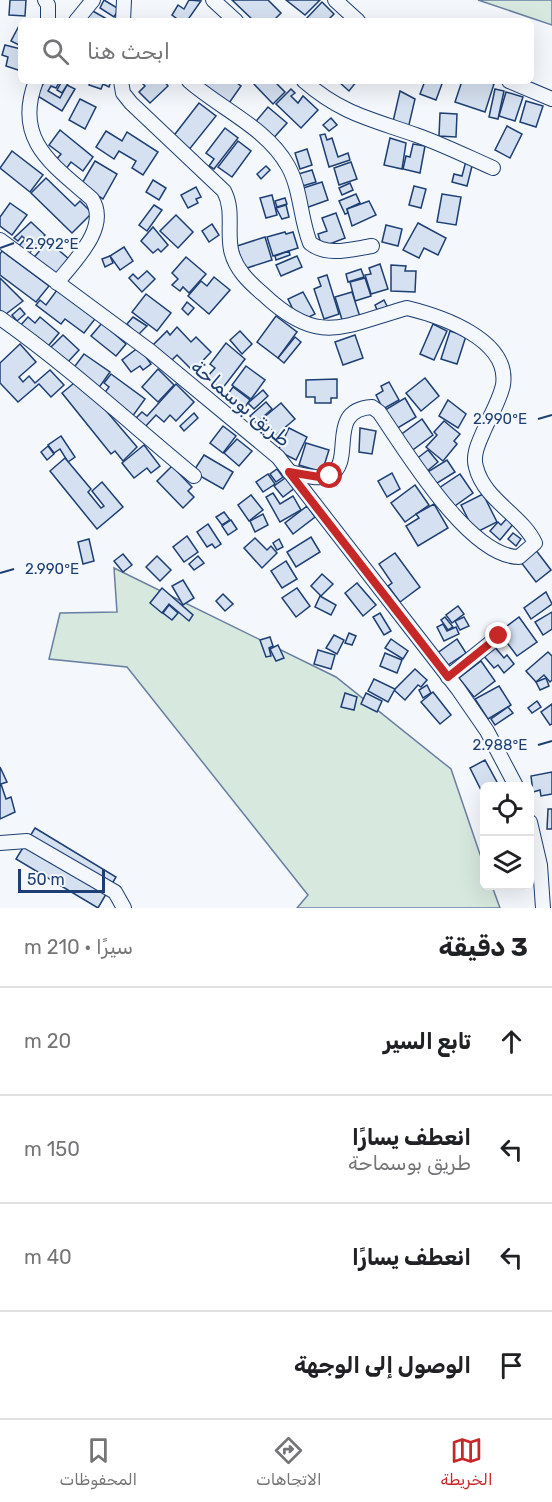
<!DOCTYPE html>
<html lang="ar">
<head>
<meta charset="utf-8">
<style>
	:root { --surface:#fff; --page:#f2f2f2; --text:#202124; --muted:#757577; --line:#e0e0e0; --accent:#c62828 }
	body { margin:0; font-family:Rubik,"Noto Sans Arabic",sans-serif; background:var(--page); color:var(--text); direction:rtl }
	.controls { position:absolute; right:18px; bottom:18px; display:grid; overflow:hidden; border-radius:9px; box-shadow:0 6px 24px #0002 }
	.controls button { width:54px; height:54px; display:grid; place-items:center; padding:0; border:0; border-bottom:2px solid var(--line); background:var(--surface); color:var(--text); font:30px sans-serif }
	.scale { position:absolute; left:18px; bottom:15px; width:87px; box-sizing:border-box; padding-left:6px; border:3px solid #1d3f73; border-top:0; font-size:16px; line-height:21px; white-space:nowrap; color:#1d3f73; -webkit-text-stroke:4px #f4f7fb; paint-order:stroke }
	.stop { position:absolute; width:18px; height:18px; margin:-14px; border:4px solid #c62828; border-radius:50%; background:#fff }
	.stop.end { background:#c62828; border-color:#fff; box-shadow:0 2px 6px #0008 }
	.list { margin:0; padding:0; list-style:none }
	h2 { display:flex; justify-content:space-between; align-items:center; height:78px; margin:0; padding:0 24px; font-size:26px }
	h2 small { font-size:20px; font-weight:400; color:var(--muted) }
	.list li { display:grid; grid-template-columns:39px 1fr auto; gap:18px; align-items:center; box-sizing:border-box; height:108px; padding:0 24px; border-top:2px solid var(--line) }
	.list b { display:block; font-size:22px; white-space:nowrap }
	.list p { margin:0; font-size:20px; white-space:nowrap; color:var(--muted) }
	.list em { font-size:20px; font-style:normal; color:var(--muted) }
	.icon { flex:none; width:33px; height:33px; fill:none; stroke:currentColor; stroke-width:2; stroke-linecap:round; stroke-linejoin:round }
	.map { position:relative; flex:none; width:552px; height:908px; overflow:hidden; direction:ltr }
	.search { position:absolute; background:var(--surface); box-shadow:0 6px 24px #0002; left:18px; right:18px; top:18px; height:66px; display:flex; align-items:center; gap:15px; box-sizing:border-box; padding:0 21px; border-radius:9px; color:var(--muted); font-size:22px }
	.sheet { height:510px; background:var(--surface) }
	nav { display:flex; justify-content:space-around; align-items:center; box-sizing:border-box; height:84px; border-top:2px solid var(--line); background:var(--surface); font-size:16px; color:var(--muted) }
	nav a { display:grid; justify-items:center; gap:3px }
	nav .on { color:var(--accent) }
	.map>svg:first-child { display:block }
	.green { fill:#d7e8df; stroke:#687fa3; stroke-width:1.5 }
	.building { fill:#d5e0f0; stroke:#1d3f73; stroke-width:1.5 }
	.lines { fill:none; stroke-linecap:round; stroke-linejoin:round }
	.minor-casing { stroke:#1d3f73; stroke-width:16 }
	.minor { stroke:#f4f7fb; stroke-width:14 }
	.route { stroke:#c62828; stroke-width:8 }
	.ticks { fill:none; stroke:#1d3f73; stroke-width:2 }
	.labels { text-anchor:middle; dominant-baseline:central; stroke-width:4.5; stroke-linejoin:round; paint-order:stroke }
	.street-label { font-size:20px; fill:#1d3f73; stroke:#f4f7fb }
	.ticks-label { font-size:15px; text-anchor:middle; fill:#1d3f73; stroke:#f4f7fb; stroke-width:4.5; stroke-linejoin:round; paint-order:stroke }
</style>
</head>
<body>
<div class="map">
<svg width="552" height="908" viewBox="0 0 552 908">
	<rect width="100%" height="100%" fill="#f4f7fb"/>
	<g class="green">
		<path d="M478 0H552V25Z"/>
		<path d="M114 568 336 677 451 769 484 866V886H492L500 908H297L308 895 127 667 49 659 60 613 117 612Z"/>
	</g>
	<g class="building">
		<path d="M10 0H26L25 16 9 15Z"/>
		<path d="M104 0 119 9 114 17 100 8Z"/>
		<path d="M189 0 201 1 187 21H180L172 15 178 5 184 9Z"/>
		<path d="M232 0H268L281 13 273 21H254Z"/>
		<path d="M286 0H320L305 15Z"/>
		<path d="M322 2 334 14 327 21H308L306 19Z"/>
		<path d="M91 10 107 19 106 21H85Z"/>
		<path d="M21 22V46L11 41Z"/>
		<path d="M5 45 21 49V71L6 66 8 57 2 55Z"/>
		<path d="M45 81H60L56 88 51 86 48 91 60 98 67 85 75 89 62 111 36 95Z"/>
		<path d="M62 81 69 82 62 93 57 90Z"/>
		<path d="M90 81H111L109 87 103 84 101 89 89 85Z"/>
		<path d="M140 81H164L168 86 150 103 139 92 145 86Z"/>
		<path d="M192 81H234L241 86 227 106Z"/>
		<path d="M251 81H274L285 92 273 104Z"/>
		<path d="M338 81H357L349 91Z"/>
		<path d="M425 81H443L436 100 420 94Z"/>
		<path d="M462 81H486L494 84 485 112 455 102Z"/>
		<path d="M291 89 295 93 291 96 298 103 303 96 318 110 301 128 276 104Z"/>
		<path d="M495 89 504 91 498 119 489 117Z"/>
		<path d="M400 91 415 99 408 129 392 126Z"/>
		<path d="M506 92 523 97 515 121 499 116Z"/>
		<path d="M80 99 96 107 85 129 69 120Z"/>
		<path d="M526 101 543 106 536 127 520 122Z"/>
		<path d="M199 103 216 116 188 151 172 138Z"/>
		<path d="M268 107 287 123 270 142 252 126Z"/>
		<path d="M440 113 457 114 456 137 439 136Z"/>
		<path d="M331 118 337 125 329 131 323 125Z"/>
		<path d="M507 126 522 134 510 158 495 150Z"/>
		<path d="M225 128 238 138 214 169 209 166 214 159 206 153Z"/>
		<path d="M60 130 93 157 83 171 71 162 66 169 55 161 61 154 49 145Z"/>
		<path d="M106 131 122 141 127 132 158 152 143 175 132 168 136 161 119 151 114 159 96 147Z"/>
		<path d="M325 134 327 140 332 138 338 157 348 153 350 160 329 167 320 135Z"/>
		<path d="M390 138 406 143 402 169 384 165Z"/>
		<path d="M238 141 251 151 232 177 218 167Z"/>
		<path d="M413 144 425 146 420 173 403 169 406 156 410 157Z"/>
		<path d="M307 149 312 165 300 169 295 153Z"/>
		<path d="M12 151 43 175 30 192 0 168Z"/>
		<path d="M95 161 117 174 103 199 81 185Z"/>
		<path d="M466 161 473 162 467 186 452 182 454 174 462 176Z"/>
		<path d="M351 162 357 179 339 185 334 168Z"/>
		<path d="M266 166 270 170 261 179 257 174Z"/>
		<path d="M312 170 316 182 299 187 295 175Z"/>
		<path d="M46 178 75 206 80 201 92 213 72 233 31 193Z"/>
		<path d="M153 180 166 188 159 200 146 192Z"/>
		<path d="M322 182 328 200 303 209 297 190Z"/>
		<path d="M350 183 353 190 342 195 339 188Z"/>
		<path d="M414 186 426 189 421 208 409 205Z"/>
		<path d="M196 187 201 197 196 199 198 203 188 208 181 195Z"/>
		<path d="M356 194 360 203 347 209 348 213 345 214 339 201Z"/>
		<path d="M442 194 461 197 456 225 437 222Z"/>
		<path d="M272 195 277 215 266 218 260 198Z"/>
		<path d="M285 198 287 204 277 207 275 201Z"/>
		<path d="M369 201 376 215 352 226 347 209Z"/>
		<path d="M10 203 27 215 12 235 0 226V217Z"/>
		<path d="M154 205 162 210 147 231 139 225Z"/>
		<path d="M286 205 289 217 282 219 276 208Z"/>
		<path d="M336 213 345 238 322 247 318 234 327 231 322 218Z"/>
		<path d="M176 215 193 232 178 248 160 231Z"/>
		<path d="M31 222 45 235 26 257 18 247 25 239 22 236 18 241 14 238Z"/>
		<path d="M418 223 446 238 438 255 424 248 419 258 403 250Z"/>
		<path d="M212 224 219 235 209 242 202 231Z"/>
		<path d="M386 225 402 229 398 246 382 242Z"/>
		<path d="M153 227 168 245 161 252 158 249 153 253 141 241Z"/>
		<path d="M285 232 286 234 293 232 298 248 273 256 267 237Z"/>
		<path d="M265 237 272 260 244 269 237 246Z"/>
		<path d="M48 241 69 259 51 280 30 262Z"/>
		<path d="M124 247 133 261 120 270 110 256Z"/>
		<path d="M2 251 49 286 36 302 0 275V254Z"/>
		<path d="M289 251 290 255 276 260 275 256Z"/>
		<path d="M110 256 113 263 105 267 102 259Z"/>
		<path d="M297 256 302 267 281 276 276 265Z"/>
		<path d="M186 257 206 274 189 293 183 287 180 291 172 285 178 279 172 273Z"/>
		<path d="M380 264 388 289 371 294 365 275 371 274 369 268Z"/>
		<path d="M391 265 406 266 405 271H416L415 292 391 291Z"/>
		<path d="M361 269 364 277 348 282 346 274Z"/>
		<path d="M147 271 155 279 142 292 129 278 133 274 138 279Z"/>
		<path d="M327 275 339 314 324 319 314 289 321 286 318 278Z"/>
		<path d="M214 277 230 290 209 314 188 296 201 281 207 286Z"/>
		<path d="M0 278 23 301 2 317 0 314Z"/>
		<path d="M365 278 371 296 355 301 350 282Z"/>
		<path d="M57 290 95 319 84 333 65 319 61 324 36 305 40 300 46 305Z"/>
		<path d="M303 292 315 314 299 322 288 299Z"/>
		<path d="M352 292 361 320 344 326 335 297Z"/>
		<path d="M146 294 171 313 157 331 132 312Z"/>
		<path d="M384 300 388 308 378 312 375 305Z"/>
		<path d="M187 302 194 308 188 315 182 309Z"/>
		<path d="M20 308 25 314 17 321 12 315Z"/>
		<path d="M276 316 297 332 278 358 257 342Z"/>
		<path d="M28 317 35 323 40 317 59 333 45 350 19 327Z"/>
		<path d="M133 317 147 326 138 335 127 324Z"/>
		<path d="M102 323 126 344 116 356 91 336Z"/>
		<path d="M433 324 447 331 434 360 420 354Z"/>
		<path d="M177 327 191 342 196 337 211 352 193 371 177 355 170 362 153 345 167 331 170 335Z"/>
		<path d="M240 331 252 344 242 354 230 340Z"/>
		<path d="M450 331 466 336 457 364 441 359Z"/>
		<path d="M63 335 79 350 67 363 50 348Z"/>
		<path d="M355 335 363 358 343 365 335 342Z"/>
		<path d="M295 337 301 342 284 363 278 358Z"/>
		<path d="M226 343 245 359 222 389 207 377 215 368 210 364Z"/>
		<path d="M20 344 36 362 19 377 23 382 29 376 35 383 50 370 64 385 51 397 39 384 18 402 0 383V363Z"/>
		<path d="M139 347 151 364 143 370 140 366 131 372 122 360Z"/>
		<path d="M84 354 110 372 98 389 72 370Z"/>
		<path d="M246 366 265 380 251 399 232 385Z"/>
		<path d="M158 369 174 385 158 402 142 387Z"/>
		<path d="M111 374 145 399 132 417 103 395 109 387 104 383Z"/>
		<path d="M425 378 439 396 421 411 406 393Z"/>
		<path d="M79 379 137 447 123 461 115 451 111 454 62 393Z"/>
		<path d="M337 379V398H331V403H315V397H306V380Z"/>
		<path d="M389 382 399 400 383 409 376 395 383 391 381 386Z"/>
		<path d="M176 384 194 402 176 421 170 415 164 422 156 415 145 427 136 418 142 412 147 416Z"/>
		<path d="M233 387 250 400 245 407 228 394Z"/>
		<path d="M263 390 268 396 254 409 248 403Z"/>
		<path d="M405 398 416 417 396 429 385 410Z"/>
		<path d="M448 400 466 414 458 428 439 416Z"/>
		<path d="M266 402 272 409 256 423 250 416Z"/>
		<path d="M281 403 295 419 276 435 262 419Z"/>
		<path d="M194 413 198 418 184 431 180 426Z"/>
		<path d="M422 419 433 435 410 452 399 436Z"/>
		<path d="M444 421 460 434 454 441 457 444 443 461 426 447 437 435 434 432Z"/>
		<path d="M223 426 236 436 223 453 210 443Z"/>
		<path d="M289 428 307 437 296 460 278 451Z"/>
		<path d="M360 428 376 431 372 454 359 452Z"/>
		<path d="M61 436 75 457 68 462 60 449 54 453 48 445Z"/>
		<path d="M237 439 252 451 239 466 224 453Z"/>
		<path d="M306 443 329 450 322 472 299 465Z"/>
		<path d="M144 445 160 466 151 473 147 468 134 478 122 463Z"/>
		<path d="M48 446 54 454 47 460 41 452Z"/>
		<path d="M428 450 438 462 426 472 415 460Z"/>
		<path d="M204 455 233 472 223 489 193 472Z"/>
		<path d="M65 458 91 489 88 492 101 508 104 506 92 491 102 482 123 507 97 529 50 471Z"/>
		<path d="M447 460 455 472 434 485 426 473Z"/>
		<path d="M172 466 192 487 188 491 194 497 183 508 157 481Z"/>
		<path d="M277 469 283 477 276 482 270 474Z"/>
		<path d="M392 473 400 489 387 497 378 481Z"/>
		<path d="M268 474 275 484 263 492 256 482Z"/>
		<path d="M460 474 473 493 452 508 439 488Z"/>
		<path d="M288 476 296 487 283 497 274 486Z"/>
		<path d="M415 485 429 505 405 522 391 503Z"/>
		<path d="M273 493 280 504 293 496 301 510 280 522 266 497Z"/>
		<path d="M483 494 497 522 475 533 461 505Z"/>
		<path d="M251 495 263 510 249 521 238 505Z"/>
		<path d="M434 504 448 528 418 546 406 526 419 518 416 514Z"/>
		<path d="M307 506 315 517 293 534 285 523Z"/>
		<path d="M224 512 230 520 222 525 216 517Z"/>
		<path d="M263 514 268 525 255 532 250 521Z"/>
		<path d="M509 516 515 522 500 540 490 531 498 522 501 525Z"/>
		<path d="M231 520 237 529 228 535 222 526Z"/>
		<path d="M208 524 221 544 215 548 212 544 207 547 197 532Z"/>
		<path d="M513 533 521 539 516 546 508 539Z"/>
		<path d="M187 536 198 552 184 562 173 547Z"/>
		<path d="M311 537 320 552 296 567 287 552Z"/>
		<path d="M255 538 267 550 271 546 277 553 262 568 244 548Z"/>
		<path d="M89 539 94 561 83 564 78 542Z"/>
		<path d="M279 539 283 547 277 550 273 543Z"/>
		<path d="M535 549 551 570 536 582 520 561Z"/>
		<path d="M395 553 420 587 400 602 388 586 392 583 379 564Z"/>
		<path d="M123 554 132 565 123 572 114 561Z"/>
		<path d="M157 556 171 570 160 581 146 567Z"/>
		<path d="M198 556 204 563 194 570 189 564Z"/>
		<path d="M286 561 297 579 282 588 271 571Z"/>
		<path d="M322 574 333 584 321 596 311 586Z"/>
		<path d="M183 580 194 598 183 605 172 586Z"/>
		<path d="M357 583 376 605 363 616 345 593Z"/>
		<path d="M162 588 193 615 189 621 169 604 162 613 150 603Z"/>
		<path d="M297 588 310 606 296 617 282 598Z"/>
		<path d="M546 592 552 604 531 619 524 608Z"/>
		<path d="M223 594 233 604 225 611 216 601Z"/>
		<path d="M320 596 336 605 331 615 315 607Z"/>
		<path d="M169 605 178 613 172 620 163 613Z"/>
		<path d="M458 606 464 614 452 623 446 615Z"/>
		<path d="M552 612V629L543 635 535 622Z"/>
		<path d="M380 613 391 631 384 635 373 617Z"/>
		<path d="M445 617 453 627 448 630 441 620Z"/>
		<path d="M464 617 469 626 460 630 455 621Z"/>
		<path d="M519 617 537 642 517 656 499 632Z"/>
		<path d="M443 624 447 631 456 627 459 634 444 641 437 627Z"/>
		<path d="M349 633 356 636 352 645 345 643Z"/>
		<path d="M334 635 344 640 337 654 326 648Z"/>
		<path d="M270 637 273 646 269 648 271 656 266 657 260 640Z"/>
		<path d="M391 639 408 651 403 659 385 648Z"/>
		<path d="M457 639 466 653 445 667 436 654Z"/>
		<path d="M278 645 284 658 276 661 270 649Z"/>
		<path d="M494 646 504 658 507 655 514 664 504 673 498 665 494 668 483 655Z"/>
		<path d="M318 650 335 655 331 669 314 664Z"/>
		<path d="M548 652 552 656V680L550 682 544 675 536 682 526 671Z"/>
		<path d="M385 653 402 660 397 673 380 666Z"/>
		<path d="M481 661 495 681 474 697 459 678Z"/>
		<path d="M415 669 427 680 421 687 418 685 405 700 394 690Z"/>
		<path d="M546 678 549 686 540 690 536 682Z"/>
		<path d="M374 679 395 689 388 702 368 691Z"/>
		<path d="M427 685 431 693 423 698 419 690Z"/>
		<path d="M499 686 511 705 488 719 475 699Z"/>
		<path d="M433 692 451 715 440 724 421 702Z"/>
		<path d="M345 693 357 697 354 710 341 707Z"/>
		<path d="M366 693 382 701 377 712 361 704Z"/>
		<path d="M537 701 541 707 532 713 528 708Z"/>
		<path d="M552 704V724L550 725 541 712Z"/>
		<path d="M508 707 513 713 495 725 491 719Z"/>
		<path d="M485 760 498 784 484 786 482 792 470 768Z"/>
		<path d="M0 767 7 782 1 784 6 799 11 797 15 812 0 819Z"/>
		<path d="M552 772V794L541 796 540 790 533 792 531 776Z"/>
		<path d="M548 809H552V829H547Z"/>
		<path d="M35 828 116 877 98 908 16 859Z"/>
	</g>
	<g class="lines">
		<g class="minor-casing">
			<g id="minor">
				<path d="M45 0 48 5V21"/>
				<path d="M213 0 236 21"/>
				<path d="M335 0 358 21"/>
				<path d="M76 21 93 0"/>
				<path d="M123 21 124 0"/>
				<path d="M36 81C13 140 53 165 92 199 110 228 74 261 57 283"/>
				<path d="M121 81 123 93 131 103 224 191C234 210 227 229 231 250 235 269 249 282 263 294 319 347 343 326 407 308 440 316 510 339 503 385 500 399 491 415 485 428 480 440 472 454 476 467 484 500 522 515 535 543L519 557C469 557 406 451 379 412L372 407C325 410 356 461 330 475 319 481 301 474 289 472"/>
				<path d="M189 81C221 109 267 128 288 166 301 189 300 218 310 243 327 257 352 249 372 246"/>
				<path d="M304 81C342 114 371 119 416 135 442 144 468 157 493 168"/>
				<path d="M509 81 552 99"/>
				<path d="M0 240 150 351 278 457 458 689 487 731 516 786"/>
				<path d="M0 318C68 366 130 423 194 476"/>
				<path d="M448 677 499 636"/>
				<path d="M530 822 540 865 543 908"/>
				<path d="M0 843 27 841 115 892 124 908"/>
			</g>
		</g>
		<use href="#minor" class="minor"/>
	</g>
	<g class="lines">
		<path class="route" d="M330 476 319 477 289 472 448 677 499 636"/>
	</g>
	<path class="ticks" d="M0 248 14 243M538 419 552 415M0 573 14 569M538 745 552 741"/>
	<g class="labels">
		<g class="street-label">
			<text transform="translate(241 403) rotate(40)">طريق بوسماحة</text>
		</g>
	</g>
	<g class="ticks-label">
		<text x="52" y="249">2.992°E</text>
		<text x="500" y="424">2.990°E</text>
		<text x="52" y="574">2.990°E</text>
		<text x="500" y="750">2.988°E</text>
	</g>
</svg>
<div class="controls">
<button><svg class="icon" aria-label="locate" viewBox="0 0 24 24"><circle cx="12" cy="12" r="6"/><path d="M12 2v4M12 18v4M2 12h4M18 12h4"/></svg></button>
<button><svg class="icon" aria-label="layers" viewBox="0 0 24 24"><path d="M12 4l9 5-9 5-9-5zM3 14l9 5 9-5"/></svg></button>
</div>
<div class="scale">50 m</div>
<div class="stop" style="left:330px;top:476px"></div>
<div class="stop end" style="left:499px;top:636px"></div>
<div class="search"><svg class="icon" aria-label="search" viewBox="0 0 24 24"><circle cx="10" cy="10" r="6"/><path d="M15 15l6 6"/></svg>ابحث هنا</div>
</div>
<section class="sheet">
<h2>3 دقيقة<small>سيرًا · 210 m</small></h2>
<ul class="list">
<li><svg class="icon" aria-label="ahead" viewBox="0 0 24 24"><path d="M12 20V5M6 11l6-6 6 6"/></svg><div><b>تابع السير</b></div><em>20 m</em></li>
<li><svg class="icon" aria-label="left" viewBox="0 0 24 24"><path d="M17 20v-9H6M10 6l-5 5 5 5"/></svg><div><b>انعطف يسارًا</b><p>طريق بوسماحة</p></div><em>150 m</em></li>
<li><svg class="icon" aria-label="left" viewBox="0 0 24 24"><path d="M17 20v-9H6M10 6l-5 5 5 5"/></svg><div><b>انعطف يسارًا</b></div><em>40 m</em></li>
<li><svg class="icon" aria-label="arrive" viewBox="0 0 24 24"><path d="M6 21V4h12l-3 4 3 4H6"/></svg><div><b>الوصول إلى الوجهة</b></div></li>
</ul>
</section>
<nav>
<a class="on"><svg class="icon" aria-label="map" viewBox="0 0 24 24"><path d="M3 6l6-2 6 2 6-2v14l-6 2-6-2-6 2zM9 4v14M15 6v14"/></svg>الخريطة</a>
<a><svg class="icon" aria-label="directions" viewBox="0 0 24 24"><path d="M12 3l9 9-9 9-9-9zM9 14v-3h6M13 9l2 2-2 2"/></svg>الاتجاهات</a>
<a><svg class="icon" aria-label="saved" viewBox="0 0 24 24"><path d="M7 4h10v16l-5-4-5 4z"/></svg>المحفوظات</a>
</nav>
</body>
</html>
